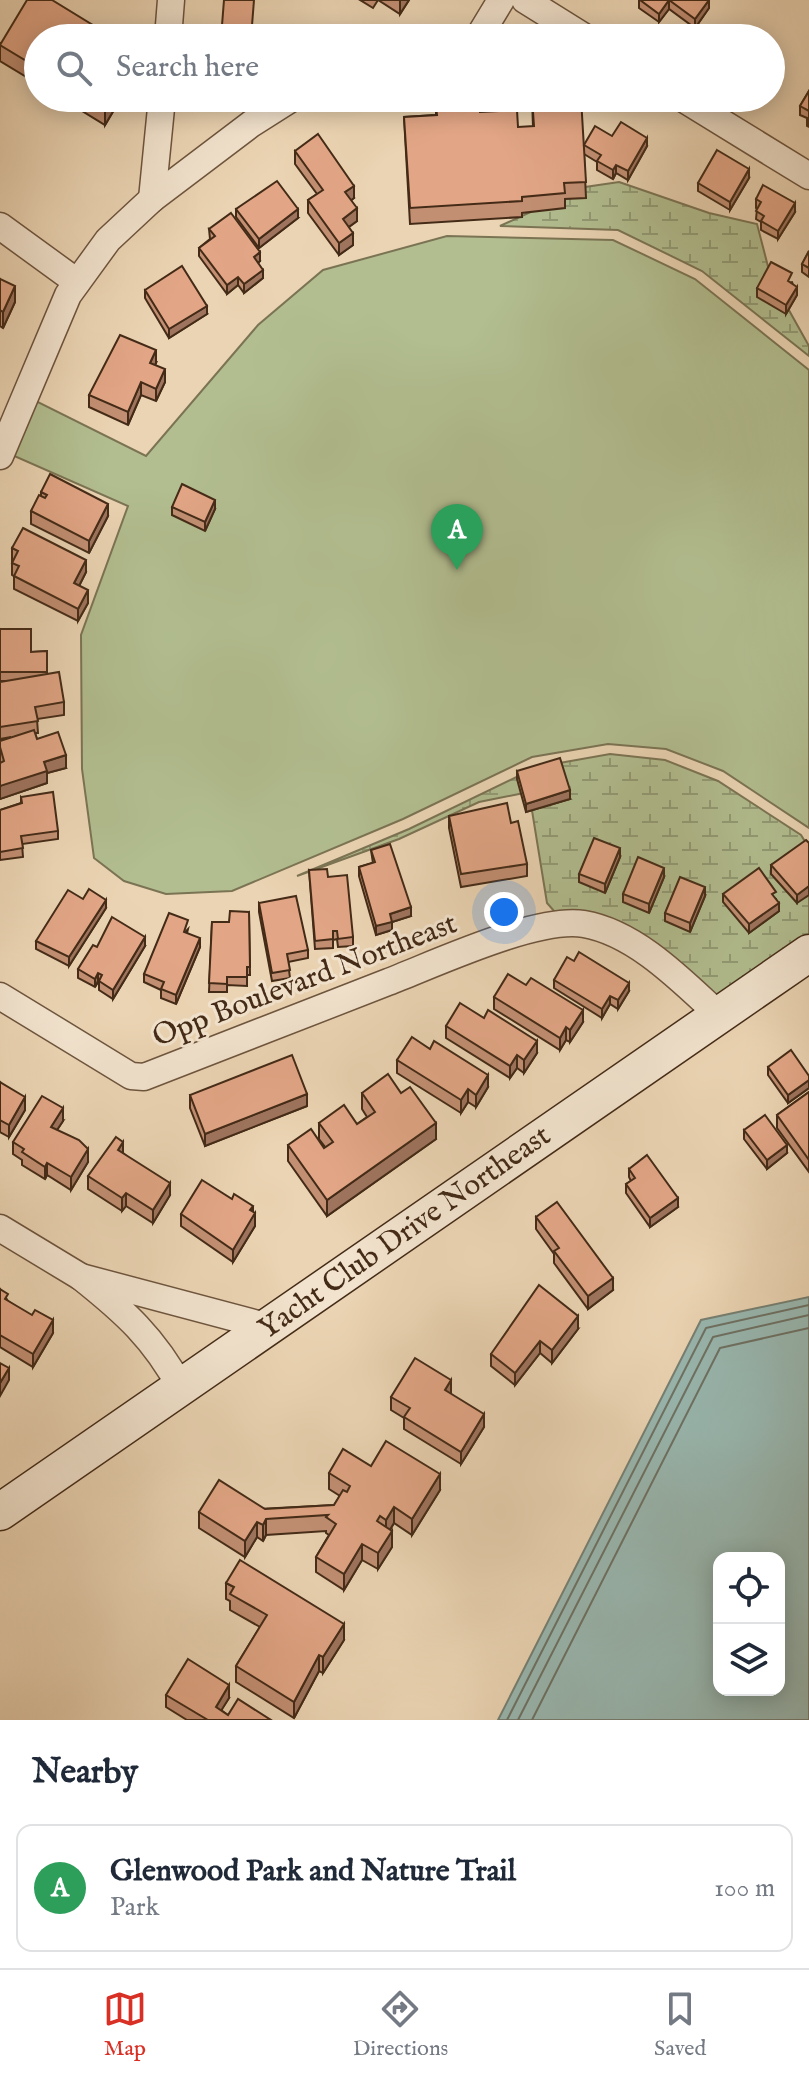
<!DOCTYPE html>
<html lang="en">
<head>
<meta charset="utf-8">
<style>
	:root { --surface:#fff; --page:#f6f6f7; --text:#1f2937; --muted:#747a83; --line:#e0e1e3; --accent:#d93025 }
	body { margin:0; font-family:"IM FELL English",serif; background:var(--page); color:var(--text) }
	.controls { position:absolute; right:24px; bottom:24px; display:grid; overflow:hidden; border-radius:16px; box-shadow:0 4px 20px #0003 }
	.controls button { width:72px; height:72px; display:grid; place-items:center; padding:0; border:0; border-bottom:2px solid var(--line); background:var(--surface); color:var(--text); font:40px sans-serif }
	.you { position:absolute; left:504px; top:912px; width:28px; height:28px; margin:-20px; border:6px solid #fff; border-radius:50%; background:#1a73e8; box-shadow:0 0 0 12px #1a73e833 }
	.badge { display:grid; place-items:center; width:52px; height:52px; border-radius:50%; background:var(--accent); color:#fff; font-size:26px; font-weight:700 }
	.pin { position:absolute; translate:-50% -66px; filter:drop-shadow(0 2px 4px #0008) }
	.pin::after { content:''; position:absolute; top:42px; width:28px; height:24px; background:inherit; clip-path:polygon(0 0,100% 0,50% 100%) }
	.list { margin:0; padding:0; list-style:none }
	h2 { display:flex; justify-content:space-between; align-items:center; height:104px; margin:0; padding:0 32px; font-size:34px }
	h2 small { font-size:26px; font-weight:400; color:var(--muted) }
	.list li { display:grid; grid-template-columns:52px 1fr auto; gap:24px; align-items:center; box-sizing:border-box; height:128px; margin:0 16px 16px; padding:0 16px; border:2px solid var(--line); border-radius:16px }
	.list b { display:block; font-size:30px; white-space:nowrap }
	.list p { margin:0; font-size:26px; white-space:nowrap; color:var(--muted) }
	.list em { font-size:26px; font-style:normal; color:var(--muted) }
	.icon { flex:none; width:44px; height:44px; fill:none; stroke:currentColor; stroke-width:2; stroke-linecap:round; stroke-linejoin:round }
	.map { position:relative; flex:none; width:809px; height:1720px; overflow:hidden }
	.search { position:absolute; background:var(--surface); box-shadow:0 4px 20px #0003; left:24px; right:24px; top:24px; height:88px; display:flex; align-items:center; gap:20px; box-sizing:border-box; padding:0 28px; border-radius:44px; color:var(--muted); font-size:30px }
	.sheet { height:248px; background:var(--surface) }
	nav { display:flex; justify-content:space-around; align-items:center; box-sizing:border-box; height:112px; border-top:2px solid var(--line); background:var(--surface); font-size:22px; color:var(--muted) }
	nav a { display:grid; justify-items:center; gap:4px }
	nav .on { color:var(--accent) }
	.map>svg:first-child { display:block }
	.green { fill:#b2be90; stroke:#7b7454; stroke-width:2 }
	.wetland { fill:url(#wetland-marsh); stroke:#7b7454; stroke-width:2 }
	.water { fill:#99b8b1; stroke:#778073; stroke-width:2; fill-rule:evenodd }
	.lines { fill:none; stroke-linecap:round; stroke-linejoin:round }
	.shore { stroke:#6e7264; stroke-width:2 }
	.street-casing { stroke:#6e553e; stroke-width:29 }
	.secondary-casing { stroke:#442b17; stroke-width:39 }
	.street { stroke:#f2e3ce; stroke-width:26 }
	.secondary { stroke:#f2e3ce; stroke-width:36 }
	.wall { fill:#c28f73; stroke:#442b17; stroke-width:2 }
	.shaded-wall { fill:#9e745e; stroke:#442b17; stroke-width:2 }
	.building { fill:#e2a686; stroke:#442b17; stroke-width:2 }
	.labels { text-anchor:middle; dominant-baseline:central; stroke-width:6; stroke-linejoin:round; paint-order:stroke }
	.street-label { font-size:30px; fill:#442b17; stroke:#f2e3ce }
</style>
</head>
<body>
<div class="map">
<svg width="809" height="1720" viewBox="0 0 809 1720">
	<defs>
		<pattern id="wetland-marsh" width="20" height="14" patternUnits="userSpaceOnUse" patternTransform="scale(2)"><rect width="20" height="14" fill="#b2be90"/><path d="M1 5h8M5 5V1M11 12h8M15 12V8" fill="none" stroke="#929b75"/></pattern>
	</defs>
	<rect width="100%" height="100%" fill="#ebd4b3"/>
	<filter id="stains"><feTurbulence type="fractalNoise" baseFrequency=".0025" numOctaves="4"/><feColorMatrix values="0 0 0 0 .2 0 0 0 0 .09 0 0 0 0 .02 0 0 0 .5 -.17"/></filter>
	<radialGradient id="worn" r=".72"><stop offset=".6" stop-color="#630" stop-opacity="0"/><stop offset="1" stop-color="#630" stop-opacity=".3"/></radialGradient>
	<path class="green" d="M447 236 613 240 695 279 809 370V828L723 771 666 749 608 744 532 757 403 819 232 891 166 894 124 881 94 858 82 769 81 635 128 506 12 455 36 401 146 456 258 325 323 270Z"/>
	<g class="wetland">
		<path d="M619 182 709 213 757 224 771 278 809 346V356L702 271 618 230 500 226 585 187Z"/>
		<path d="M610 754 665 760 718 781 801 835 809 848V936L719 998 583 911H554L547 903 529 792 479 802 399 839 297 876 409 829 537 767Z"/>
	</g>
	<path class="water" d="M809 1297V1720H498L701 1320ZM719 1558H779V1690H719Z"/>
	<g class="lines">
		<g class="shore">
			<path d="M507 1720 706 1328 809 1305"/>
			<path d="M518 1720 713 1337 809 1315"/>
			<path d="M532 1720 720 1348 809 1328"/>
		</g>
		<g class="street-casing">
			<g id="street">
				<path d="M525 0 586 38"/>
				<path d="M168 38 171 0"/>
				<path d="M478 38 501 0"/>
				<path d="M682 98 809 176"/>
				<path d="M152 199 162 98"/>
				<path d="M0 226 77 282"/>
				<path d="M0 456 68 295 108 240 152 199 251 124 292 98"/>
				<path d="M0 996 131 1076 144 1077C225 1045 307 1014 388 982 435 964 537 916 584 924 636 933 682 981 719 1015"/>
				<path d="M0 1228 81 1277"/>
				<path d="M181 1388C154 1338 125 1312 81 1277L269 1327"/>
			</g>
		</g>
		<g class="secondary-casing">
			<path id="secondary" d="M0 1512 809 953"/>
		</g>
		<use href="#street" class="street"/>
		<use href="#secondary" class="secondary"/>
	</g>
	<g class="wall">
		<path d="M360 0H409L400 14 378 0 373 8Z"/>
		<path d="M639 0H709V8L695 28 669 9 659 22 639 8Z"/>
		<path d="M38 38V84L0 61V43Z"/>
		<path d="M809 91V127L807 126V118L800 115V106Z"/>
		<path d="M61 98H121L105 125Z"/>
		<path d="M532 98 584 145 612 136 647 146 628 180 616 173 613 179 597 170V162L584 154 586 198 565 199V208L522 213V217L410 224 404 117 436 115V106L480 112 518 127H533Z"/>
		<path d="M295 151 354 198 351 200 357 221 349 227 353 245 339 255 308 213V200L317 194 295 164Z"/>
		<path d="M749 178 730 210 698 191V183Z"/>
		<path d="M756 199 795 212 778 239 761 230V222L756 219 757 209 756 208Z"/>
		<path d="M236 209 298 218 259 248 236 217Z"/>
		<path d="M209 229 260 261 258 263 263 278 244 293 238 285 227 294 199 256V248L210 239Z"/>
		<path d="M809 251V277L802 272V264Z"/>
		<path d="M0 279 15 302 3 328 0 326Z"/>
		<path d="M792 282 797 295 786 314 757 297V288Z"/>
		<path d="M145 290 207 314 169 338 145 298Z"/>
		<path d="M156 363 155 365 165 382 156 401 141 395 128 425 89 407V395Z"/>
		<path d="M41 492 108 516 89 553 31 524V511L41 496Z"/>
		<path d="M172 507 215 509 205 531 172 515Z"/>
		<path d="M12 548 86 572 79 586 88 603 78 621 14 589V576L12 575Z"/>
		<path d="M0 629 31 652 47 651V674L64 702V715L37 719 38 733H35L37 739 66 768 47 773V783L0 799V741L11 737 0 739V682L7 681H0Z"/>
		<path d="M517 771 570 799 526 812 517 779Z"/>
		<path d="M21 797 58 831V839L22 844 23 857 0 860V810L21 803Z"/>
		<path d="M449 816 511 823 527 864V876L461 887 449 828Z"/>
		<path d="M809 843 797 903 771 874V865Z"/>
		<path d="M371 850 411 916 392 922V930L376 935 359 876V867L373 863Z"/>
		<path d="M620 857 605 893 579 882V874Z"/>
		<path d="M309 870 328 877 353 937V946L338 947 337 939 333 940V948L315 949Z"/>
		<path d="M664 877 649 913 623 902V894Z"/>
		<path d="M723 894 776 899 779 911 749 933 723 902Z"/>
		<path d="M705 896 690 932 665 921V913Z"/>
		<path d="M83 899 106 908 69 966 36 949V941Z"/>
		<path d="M259 903 308 950V958L288 962 290 978 272 981 259 912Z"/>
		<path d="M249 912 250 975H247V986L227 985V992H209L212 922H229Z"/>
		<path d="M188 929 187 933 200 947 176 1004 161 998V990L144 982V974Z"/>
		<path d="M145 946 113 999 99 990V981L95 987 78 978V969L97 947Z"/>
		<path d="M554 980 629 991 618 1009 610 1004 602 1018 554 988Z"/>
		<path d="M494 997 583 1022 570 1042 566 1040 560 1050 494 1009Z"/>
		<path d="M446 1026 537 1053 524 1073 517 1068 510 1078 446 1038Z"/>
		<path d="M397 1060 488 1087 476 1107 468 1102 461 1113 397 1073Z"/>
		<path d="M768 1067 809 1076V1088L788 1103 768 1075Z"/>
		<path d="M0 1082 25 1110 9 1137 0 1132Z"/>
		<path d="M809 1092V1172L777 1128V1115Z"/>
		<path d="M362 1093H401L436 1139 327 1216 288 1161V1145L325 1147 319 1139V1123L357 1124 367 1117 362 1109Z"/>
		<path d="M190 1095 307 1106 205 1146 190 1108Z"/>
		<path d="M63 1121 57 1130 88 1162 71 1190 47 1175 45 1179 22 1165V1160L13 1154V1142Z"/>
		<path d="M744 1130 787 1153 767 1169 744 1139Z"/>
		<path d="M123 1153 170 1195 153 1223 126 1206 122 1211 88 1189V1176Z"/>
		<path d="M629 1169 678 1207 650 1227 626 1193V1184L631 1181 629 1177Z"/>
		<path d="M253 1212 255 1226 233 1262 181 1226V1214Z"/>
		<path d="M536 1217 613 1290 588 1309 554 1263V1254L536 1229Z"/>
		<path d="M0 1289 8 1301 53 1333 33 1367 0 1347Z"/>
		<path d="M578 1329 552 1363 540 1353 515 1385 491 1366V1354Z"/>
		<path d="M450 1393 484 1427 461 1464 404 1429V1418L391 1410V1397Z"/>
		<path d="M371 1466 440 1490 412 1535 394 1523 390 1530 392 1547 378 1569 362 1560 344 1590 316 1572V1557L329 1535 326 1533V1531L266 1535 263 1541 257 1537 245 1557 199 1528V1512L334 1505 340 1496 329 1489V1473Z"/>
		<path d="M226 1583 344 1640 323 1673 319 1671 294 1718 236 1682V1666L260 1627 230 1610V1601L226 1599Z"/>
		<path d="M166 1695 229 1698 221 1710 228 1715 271 1720H187L166 1707Z"/>
	</g>
	<g class="shaded-wall">
		<path d="M400 0H409L400 14Z"/>
		<path d="M669 0V9L659 22V14Z"/>
		<path d="M709 0V8L695 28V19Z"/>
		<path d="M111 98H121L105 125V109Z"/>
		<path d="M647 138V146L628 180V171Z"/>
		<path d="M616 165V173L613 179V170Z"/>
		<path d="M749 169V178L730 210V202Z"/>
		<path d="M354 186V198L345 205V192Z"/>
		<path d="M795 203V212L778 239V231Z"/>
		<path d="M357 208V221L343 231V219Z"/>
		<path d="M298 209V218L259 248V239Z"/>
		<path d="M353 233V245L339 255V243Z"/>
		<path d="M260 252V261L254 266V257Z"/>
		<path d="M263 270V278L244 293V284Z"/>
		<path d="M238 277V285L227 294V285Z"/>
		<path d="M15 286V302L3 328V312Z"/>
		<path d="M797 287V295L786 314V305Z"/>
		<path d="M207 306V314L169 338V329Z"/>
		<path d="M156 350V363L150 375V363Z"/>
		<path d="M165 369V382L156 401V389Z"/>
		<path d="M141 382V395L128 425V412Z"/>
		<path d="M215 500V509L205 531V522Z"/>
		<path d="M108 504V516L89 553V541Z"/>
		<path d="M86 560V572L74 596V583Z"/>
		<path d="M88 590V603L78 621V609Z"/>
		<path d="M66 755V768L47 773V783L0 799V786L44 762Z"/>
		<path d="M570 790V799L526 812V804Z"/>
		<path d="M620 848V857L605 893V884Z"/>
		<path d="M664 868V877L649 913V904Z"/>
		<path d="M809 886V895L797 903V895Z"/>
		<path d="M705 887V896L690 932V923Z"/>
		<path d="M106 900V908L69 966V957Z"/>
		<path d="M779 903V911L749 933V924Z"/>
		<path d="M411 907V916L392 922V930L376 935V926L390 914Z"/>
		<path d="M145 937V946L113 999V990Z"/>
		<path d="M200 938V947L176 1004V995Z"/>
		<path d="M98 973V981L95 987V979Z"/>
		<path d="M629 983V991L618 1009V1000Z"/>
		<path d="M610 996V1004L602 1018V1009Z"/>
		<path d="M583 1010V1022L570 1042V1030Z"/>
		<path d="M566 1027V1040L560 1050V1038Z"/>
		<path d="M537 1041V1053L524 1073V1060Z"/>
		<path d="M517 1055V1068L510 1078V1066Z"/>
		<path d="M488 1075V1087L476 1107V1095Z"/>
		<path d="M809 1080V1088L788 1103V1095Z"/>
		<path d="M468 1089V1102L461 1113V1100Z"/>
		<path d="M307 1094V1106L205 1146V1134Z"/>
		<path d="M25 1097V1110L9 1137V1125Z"/>
		<path d="M63 1108V1121L51 1139V1127Z"/>
		<path d="M436 1123V1139L327 1216V1200Z"/>
		<path d="M123 1142V1154L118 1150Z"/>
		<path d="M787 1145V1153L767 1169V1160Z"/>
		<path d="M88 1149V1162L71 1190V1177Z"/>
		<path d="M47 1163V1175L45 1179V1167Z"/>
		<path d="M170 1183V1195L153 1223V1210Z"/>
		<path d="M126 1193V1206L122 1211V1198Z"/>
		<path d="M678 1198V1207L650 1227V1218Z"/>
		<path d="M253 1206V1216L255 1213V1226L233 1262V1250Z"/>
		<path d="M613 1278V1290L588 1309V1296Z"/>
		<path d="M578 1316V1329L552 1363V1350Z"/>
		<path d="M53 1320V1333L33 1367V1354Z"/>
		<path d="M540 1341V1353L515 1385V1373Z"/>
		<path d="M9 1368V1380L0 1396V1383Z"/>
		<path d="M451 1380V1393L445 1402V1390Z"/>
		<path d="M484 1414V1427L461 1464V1452Z"/>
		<path d="M440 1474V1490L412 1535V1519Z"/>
		<path d="M394 1507V1523L386 1536V1520Z"/>
		<path d="M266 1519V1535L263 1541V1525Z"/>
		<path d="M257 1522V1537L245 1557V1541Z"/>
		<path d="M392 1531V1547L378 1569V1553Z"/>
		<path d="M362 1544V1560L344 1590V1574Z"/>
		<path d="M344 1624V1640L323 1673V1657Z"/>
		<path d="M319 1655V1671L294 1718V1702Z"/>
		<path d="M229 1685V1698L216 1719V1707Z"/>
	</g>
	<g class="building">
		<path d="M27 0H52L114 38H38V68L0 45Z"/>
		<path d="M224 0H254L251 38H221Z"/>
		<path d="M640 0H709L695 19 669 0 659 14Z"/>
		<path d="M809 91V111L800 106Z"/>
		<path d="M87 98H111L105 109Z"/>
		<path d="M532 98H581L586 182 564 183 565 193 522 197V201L410 208 404 117 437 115 436 106 479 103 480 112 517 110 518 127 534 126Z"/>
		<path d="M621 122 647 138 628 171 616 165 613 170 597 161 601 155 584 145 595 126 612 136Z"/>
		<path d="M318 134 354 186 345 192 357 208 343 219 353 233 339 243 308 200 323 190 295 151Z"/>
		<path d="M717 150 749 169 730 202 698 183Z"/>
		<path d="M277 181 298 209 259 239 236 209Z"/>
		<path d="M763 185 795 203 778 231 761 221 764 216 756 211 761 202 756 199Z"/>
		<path d="M231 213 260 252 254 257 263 270 244 284 238 277 227 285 199 248 215 236 209 229Z"/>
		<path d="M809 251V268L802 264Z"/>
		<path d="M771 262 792 273 788 281 797 287 786 305 757 288Z"/>
		<path d="M182 266 207 306 169 329 145 290Z"/>
		<path d="M0 279 15 286 3 312 0 310Z"/>
		<path d="M120 335 156 350 150 363 165 369 156 389 141 382 128 412 89 395Z"/>
		<path d="M50 474 108 504 89 541 31 511 39 495 45 498 47 495 41 492Z"/>
		<path d="M182 484 215 500 205 522 172 507Z"/>
		<path d="M23 528 86 560 74 583 88 590 78 609 14 576 19 566 12 563 18 551 12 548Z"/>
		<path d="M0 629H31V652L47 651V672H0Z"/>
		<path d="M59 672 64 702 35 707 38 721 0 727V682Z"/>
		<path d="M34 730 37 739 58 732 66 755 44 762 47 771 0 786V763L4 761 0 747V741Z"/>
		<path d="M560 758 570 790 526 804 517 771Z"/>
		<path d="M53 792 58 831 21 836 23 848 0 852V810L22 803 21 797Z"/>
		<path d="M507 803 511 823 518 821 527 864 461 874 449 816Z"/>
		<path d="M594 838 620 848 605 884 579 874Z"/>
		<path d="M806 840 809 843V886L797 895 771 865Z"/>
		<path d="M390 844 411 907 390 914 392 922 376 926 359 867 375 862 371 850Z"/>
		<path d="M638 857 664 868 649 904 623 894Z"/>
		<path d="M759 868 776 892 772 894 779 903 749 924 723 894Z"/>
		<path d="M327 869 328 877 347 875 353 937 338 939 337 931H333V939L315 941 309 870Z"/>
		<path d="M680 877 705 887 690 923 665 913Z"/>
		<path d="M89 889 106 900 69 957 36 941 68 890 83 899Z"/>
		<path d="M296 896 308 950 287 954 290 970 272 973 259 903Z"/>
		<path d="M230 911 249 912 250 967H247V977H227V984L209 983 212 922H229Z"/>
		<path d="M169 913 188 920 184 932 200 938 176 995 161 989 164 982 144 974Z"/>
		<path d="M112 917 145 937 113 990 99 981 102 975 98 973 95 979 78 969 93 945 97 947Z"/>
		<path d="M579 952 629 983 618 1000 610 996 602 1009 554 980 567 957 574 961Z"/>
		<path d="M508 974 526 985 531 978 583 1010 570 1030 566 1027 560 1038 494 997Z"/>
		<path d="M460 1003 484 1018 488 1010 537 1041 524 1060 517 1055 510 1066 446 1026Z"/>
		<path d="M412 1037 430 1049 434 1041 488 1075 476 1095 468 1089 461 1100 397 1060Z"/>
		<path d="M791 1050 809 1076V1080L788 1095 768 1067Z"/>
		<path d="M292 1055 307 1094 205 1134 190 1095Z"/>
		<path d="M388 1074 401 1093 410 1087 436 1123 327 1200 288 1145 311 1129 324 1148 333 1142 319 1123 344 1105 357 1124 375 1112 362 1093Z"/>
		<path d="M0 1082 25 1097 9 1125 0 1120Z"/>
		<path d="M809 1092V1160L777 1115Z"/>
		<path d="M42 1096 63 1108 51 1127 79 1140 88 1149 71 1177 47 1163 45 1167 22 1152 24 1149 13 1142Z"/>
		<path d="M765 1115 787 1145 767 1160 744 1130Z"/>
		<path d="M116 1137 123 1142 118 1150 170 1183 153 1210 126 1193 122 1198 88 1176Z"/>
		<path d="M647 1155 678 1198 650 1218 626 1184 635 1178 629 1169Z"/>
		<path d="M202 1180 232 1199 234 1194 253 1206 250 1210 255 1213 233 1250 181 1214Z"/>
		<path d="M557 1202 613 1278 588 1296 554 1251 559 1248 536 1217Z"/>
		<path d="M539 1285 578 1316 552 1350 540 1341 515 1373 491 1354Z"/>
		<path d="M0 1289 8 1294 5 1299 32 1315 35 1310 53 1320 33 1354 0 1335Z"/>
		<path d="M415 1358 451 1380 445 1390 484 1414 461 1452 404 1417 410 1408 391 1397Z"/>
		<path d="M0 1363 9 1368 0 1383Z"/>
		<path d="M386 1441 440 1474 412 1519 394 1507 386 1520 380 1516 377 1521 392 1531 378 1553 362 1544 344 1574 316 1557 336 1524 326 1517 328 1515 266 1519 263 1525 257 1522 245 1541 199 1512 219 1480 265 1509 334 1505 343 1490 347 1492 350 1486 329 1473 343 1449 371 1466Z"/>
		<path d="M240 1560 344 1624 323 1657 319 1655 294 1702 236 1666 267 1615 230 1594 234 1587 226 1583Z"/>
		<path d="M188 1659 229 1685 216 1707 228 1715 238 1699 271 1720H208L166 1695Z"/>
	</g>
	<g class="labels">
		<g class="street-label">
			<text transform="translate(305 981) rotate(-21)">Opp Boulevard Northeast</text>
			<text transform="translate(405 1233) rotate(-35)">Yacht Club Drive Northeast</text>
		</g>
	</g>
	<rect width="100%" height="100%" filter="url(#stains)"/>
	<rect width="100%" height="100%" fill="url(#worn)"/>
</svg>
<div class="controls">
<button><svg class="icon" aria-label="locate" viewBox="0 0 24 24"><circle cx="12" cy="12" r="6"/><path d="M12 2v4M12 18v4M2 12h4M18 12h4"/></svg></button>
<button><svg class="icon" aria-label="layers" viewBox="0 0 24 24"><path d="M12 4l9 5-9 5-9-5zM3 14l9 5 9-5"/></svg></button>
</div>
<div class="you"></div>
<div class="pin badge" style="left:457px;top:570px;background:#2e9e5b">A</div>
<div class="search"><svg class="icon" aria-label="search" viewBox="0 0 24 24"><circle cx="10" cy="10" r="6"/><path d="M15 15l6 6"/></svg>Search here</div>
</div>
<section class="sheet">
<h2>Nearby<small></small></h2>
<ul class="list">
<li><span class="badge" style="background:#2e9e5b">A</span><div><b>Glenwood Park and Nature Trail</b><p>Park</p></div><em>100 m</em></li>
</ul>
</section>
<nav>
<a class="on"><svg class="icon" aria-label="map" viewBox="0 0 24 24"><path d="M3 6l6-2 6 2 6-2v14l-6 2-6-2-6 2zM9 4v14M15 6v14"/></svg>Map</a>
<a><svg class="icon" aria-label="directions" viewBox="0 0 24 24"><path d="M12 3l9 9-9 9-9-9zM9 14v-3h6M13 9l2 2-2 2"/></svg>Directions</a>
<a><svg class="icon" aria-label="saved" viewBox="0 0 24 24"><path d="M7 4h10v16l-5-4-5 4z"/></svg>Saved</a>
</nav>
</body>
</html>
